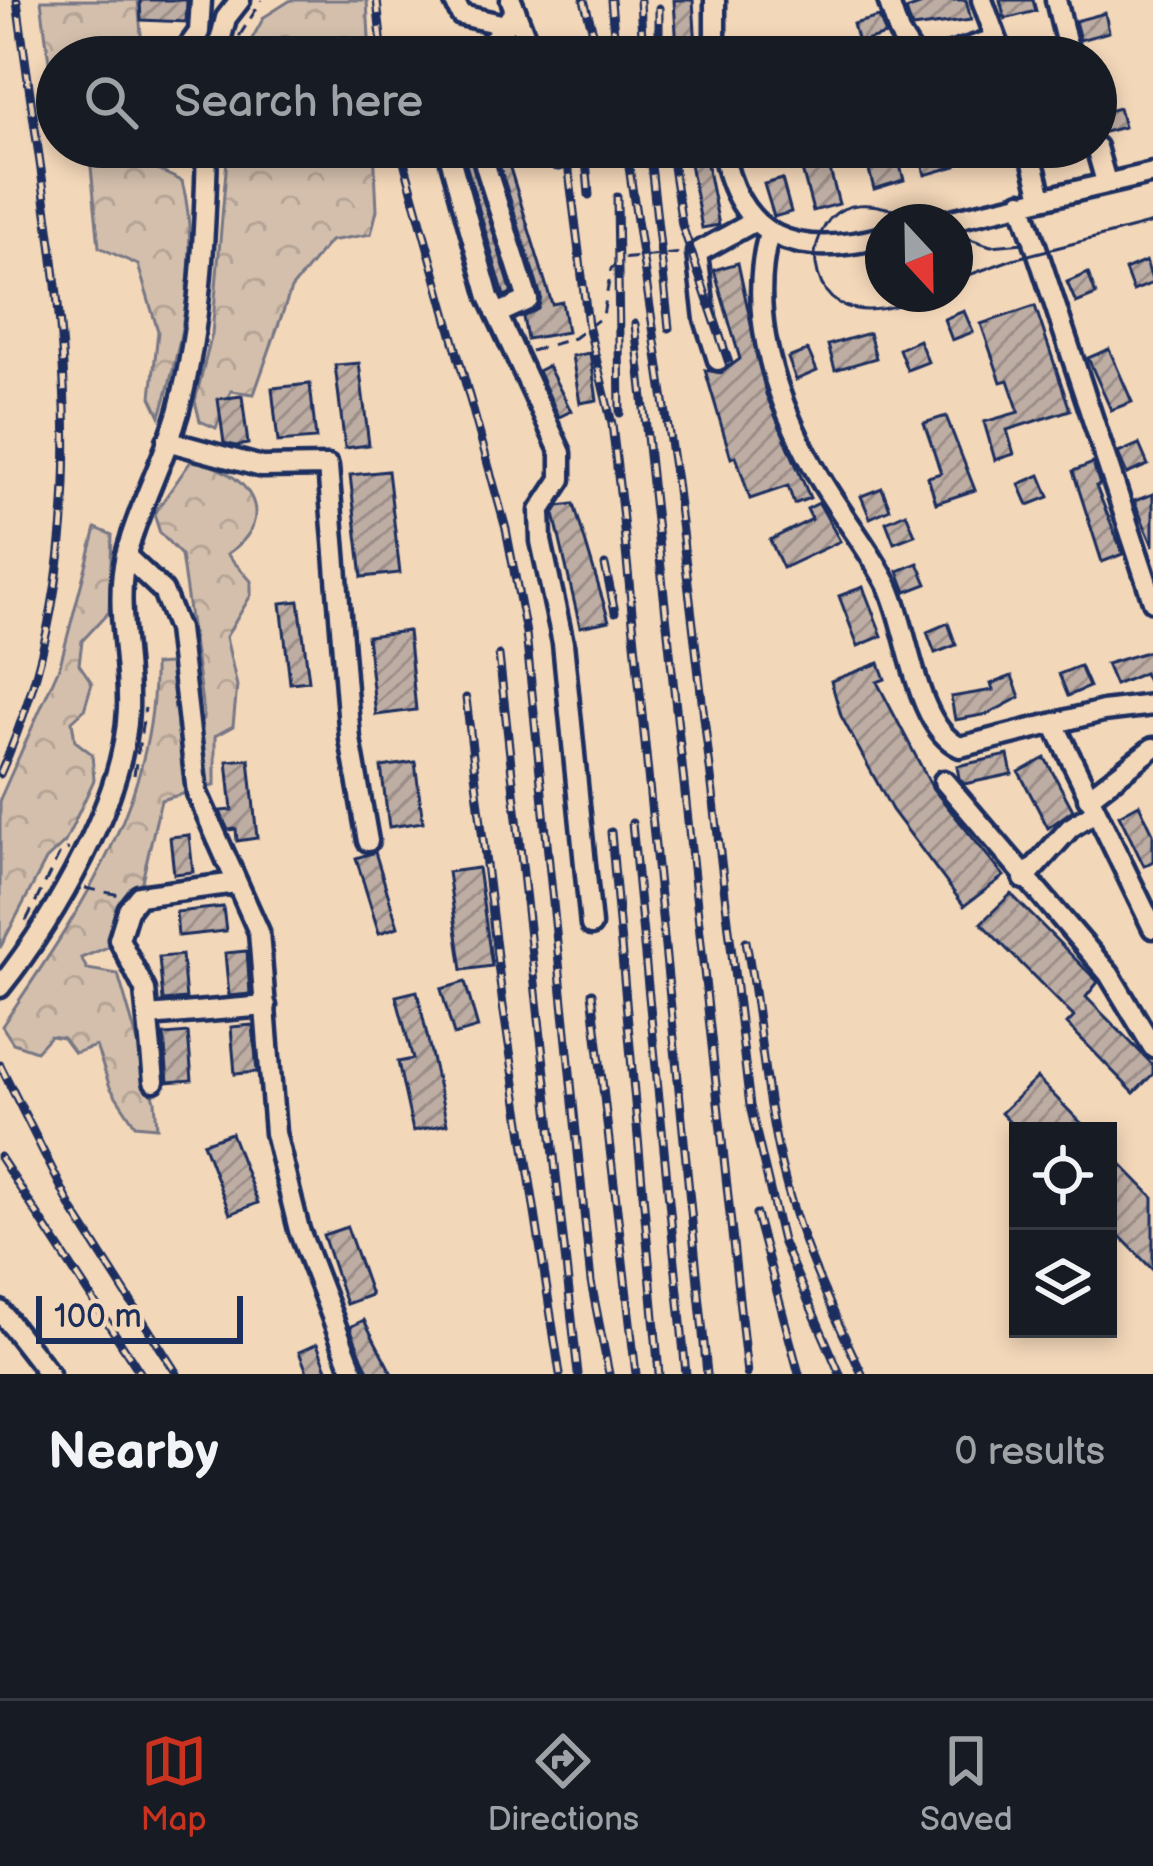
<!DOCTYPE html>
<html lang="en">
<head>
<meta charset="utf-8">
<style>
	:root { --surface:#171b24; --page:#20242c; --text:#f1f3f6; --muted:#9ea1a6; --line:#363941; --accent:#c8321e }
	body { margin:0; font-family:"Balsamiq Sans",sans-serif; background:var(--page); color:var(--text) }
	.controls { position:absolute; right:36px; bottom:36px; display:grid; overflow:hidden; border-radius:0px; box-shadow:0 6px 18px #0003 }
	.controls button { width:108px; height:108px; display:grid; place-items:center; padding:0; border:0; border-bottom:3px solid var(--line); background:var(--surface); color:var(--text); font:60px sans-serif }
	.compass { position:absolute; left:865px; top:204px; width:108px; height:108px; border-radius:50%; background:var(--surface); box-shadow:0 6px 18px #0003; rotate:158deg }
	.scale { position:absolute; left:36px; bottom:30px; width:207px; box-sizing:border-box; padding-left:12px; border:6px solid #1b2f5e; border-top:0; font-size:33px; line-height:42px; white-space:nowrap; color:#1b2f5e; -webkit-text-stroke:9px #f3d7b9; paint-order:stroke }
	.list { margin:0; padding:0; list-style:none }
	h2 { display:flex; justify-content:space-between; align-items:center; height:156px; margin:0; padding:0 48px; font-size:51px }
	h2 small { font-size:39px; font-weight:400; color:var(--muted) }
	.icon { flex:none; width:66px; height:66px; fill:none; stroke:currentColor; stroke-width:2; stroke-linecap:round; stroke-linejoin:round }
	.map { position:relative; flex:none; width:1153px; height:1374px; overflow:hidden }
	.search { position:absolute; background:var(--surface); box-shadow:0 6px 18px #0003; left:36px; right:36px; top:36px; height:132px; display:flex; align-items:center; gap:30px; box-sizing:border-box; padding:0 42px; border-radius:66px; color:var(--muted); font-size:45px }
	.sheet { height:324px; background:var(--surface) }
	nav { display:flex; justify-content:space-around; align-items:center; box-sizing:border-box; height:168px; border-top:3px solid var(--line); background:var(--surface); font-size:33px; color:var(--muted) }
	nav a { display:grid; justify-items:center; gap:6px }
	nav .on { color:var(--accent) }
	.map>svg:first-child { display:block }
	.forest { fill:url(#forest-crowns); stroke:#777785; stroke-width:3 }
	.building { fill:url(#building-hatch); stroke:#1b2f5e; stroke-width:3 }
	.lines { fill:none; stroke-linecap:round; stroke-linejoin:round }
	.minor-casing { stroke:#1b2f5e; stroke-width:27 }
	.path { stroke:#1b2f5e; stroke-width:3; stroke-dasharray:12 9; stroke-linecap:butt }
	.minor { stroke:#f3d7b9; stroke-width:18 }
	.tram { stroke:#1b2f5e; stroke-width:3 }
	.rail-casing { stroke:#1b2f5e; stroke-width:9 }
	.rail { stroke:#f3d7b9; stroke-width:4.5; stroke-dasharray:14; stroke-linecap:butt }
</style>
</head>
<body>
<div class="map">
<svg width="1153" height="1374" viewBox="0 0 1153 1374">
	<defs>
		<pattern id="forest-crowns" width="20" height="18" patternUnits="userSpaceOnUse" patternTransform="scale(3)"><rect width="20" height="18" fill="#d3bfac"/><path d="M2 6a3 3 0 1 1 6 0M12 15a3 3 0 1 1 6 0" fill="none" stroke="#b5a496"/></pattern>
		<pattern id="building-hatch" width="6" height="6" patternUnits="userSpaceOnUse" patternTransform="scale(3)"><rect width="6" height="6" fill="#beada3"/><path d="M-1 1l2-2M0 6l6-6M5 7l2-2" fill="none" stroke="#9a8d88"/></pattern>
	</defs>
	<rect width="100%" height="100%" fill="#f3d7b9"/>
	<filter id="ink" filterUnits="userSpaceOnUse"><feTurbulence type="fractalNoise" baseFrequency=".00833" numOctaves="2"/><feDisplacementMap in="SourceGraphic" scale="24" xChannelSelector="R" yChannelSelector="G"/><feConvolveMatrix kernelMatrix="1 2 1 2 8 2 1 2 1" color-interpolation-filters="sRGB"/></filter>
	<g filter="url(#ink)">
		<g class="forest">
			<path d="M41 0H138L143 57H57V124Z"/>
			<path d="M291 0H367L370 57H242L264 17Z"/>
			<path d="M89 147H147L149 166 182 181C201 253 182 346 160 416L151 397 158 331 138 265 99 247Z"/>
			<path d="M228 147H374L377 210 371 234 330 241 291 289 254 394 231 391 216 428 200 421 195 401 212 334Z"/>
			<path d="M191 461C245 468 284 517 227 554L251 581V595L226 637 237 686 233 726 215 736V785L161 800 142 881 118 904 108 947 81 958 87 969 118 974 155 1101 157 1127 135 1125 110 1087 96 1046 74 1053 63 1038 50 1036 36 1051 13 1043 2 1026C76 916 157 803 154 665L168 664 177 677V728L195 729 204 717 181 555 160 533 154 514Z"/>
			<path d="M96 528 112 535 109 612 82 641 79 664 92 683 84 710 72 721 75 741 92 754 94 780 65 842 46 860 0 948V799L60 665Z"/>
		</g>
		<g class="building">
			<path d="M140 0H187L186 22 141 20Z"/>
			<path d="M674 0H693L696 48 677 49Z"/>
			<path d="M933 0H966L971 20 912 28 906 10Z"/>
			<path d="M1000 0H1033L1036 11 1005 19Z"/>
			<path d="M1105 13 1109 32 1080 40 1075 21Z"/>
			<path d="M879 17 886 35 858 43 853 24Z"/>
			<path d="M1119 108 1124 127 1096 134V114Z"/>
			<path d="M461 147H543V154L509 165 552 304 562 302 567 332 527 339 523 317 538 309 541 297 498 161 482 152 472 163 512 293 504 296Z"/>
			<path d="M796 147H824L839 204 813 211Z"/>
			<path d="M951 148 956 166 925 175 920 156Z"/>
			<path d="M705 155 719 225 702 228 689 158Z"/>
			<path d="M899 162 904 180 874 189 869 170Z"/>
			<path d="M782 179 791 212 774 217 764 184Z"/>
			<path d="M1146 261 1153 283 1133 291 1125 270Z"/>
			<path d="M738 263 766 394 810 498 794 504 788 486 750 499 736 456 731 458 705 370 721 373 740 359 714 270Z"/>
			<path d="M1088 273 1096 295 1076 303 1067 282Z"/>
			<path d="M1035 306 1070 410 1007 430 1014 454 995 460 984 422 1019 412 1008 380 1001 382 981 324Z"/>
			<path d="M964 311 973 332 952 340 944 319Z"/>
			<path d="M869 333 876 358 835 370 828 345Z"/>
			<path d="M919 340 928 362 907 370 899 349Z"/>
			<path d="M1109 349 1132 402 1111 410 1088 358Z"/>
			<path d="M808 350 817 371 796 380 788 358Z"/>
			<path d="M590 353 597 400 580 403 572 356Z"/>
			<path d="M359 363 369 445 345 448 335 365Z"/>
			<path d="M548 366 571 411 559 417 538 371Z"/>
			<path d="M310 384 316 439 278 442 272 388Z"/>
			<path d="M242 396 248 444 236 446 224 443 218 399Z"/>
			<path d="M946 416 975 490 936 503 928 477 941 473 924 423Z"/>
			<path d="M1139 444 1148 465 1127 474 1118 453Z"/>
			<path d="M1093 463 1100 485 1096 486 1123 554 1102 562 1073 471Z"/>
			<path d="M388 471 400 573 362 577 350 475Z"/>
			<path d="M1040 475 1049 497 1028 505 1019 484Z"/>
			<path d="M882 488 890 509 870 518 861 496Z"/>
			<path d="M1153 494V546L1134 501Z"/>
			<path d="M819 503 840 541 783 568 770 540 812 519 807 509Z"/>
			<path d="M574 504 609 621 580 627 554 514 559 506Z"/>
			<path d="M906 513 915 535 894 543 886 522Z"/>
			<path d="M918 563 927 584 906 592 898 571Z"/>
			<path d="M863 587 882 636 858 646 839 596Z"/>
			<path d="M299 601 309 681 290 683 281 603Z"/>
			<path d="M948 623 956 645 935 653 927 632Z"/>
			<path d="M408 631 416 710 376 715 367 636Z"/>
			<path d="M1153 650V692L1144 673 1115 685 1106 664Z"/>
			<path d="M879 663 885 679 877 682 933 789 1004 876 964 906 892 810 841 716 831 681Z"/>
			<path d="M1080 666 1089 687 1068 696 1059 674Z"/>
			<path d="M1012 676 1020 697 988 714 955 720 951 697 993 690 991 684Z"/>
			<path d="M1008 755 1012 774 964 784 959 778 957 766Z"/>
			<path d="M1045 758 1073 810 1048 828 1019 772Z"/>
			<path d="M249 759 257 838 237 841 236 829 228 830 220 811 232 810 227 761Z"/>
			<path d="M415 762 423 822 389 827 381 767Z"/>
			<path d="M1139 804 1153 833V861L1144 866 1119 815Z"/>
			<path d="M189 835 193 872 174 874 170 837Z"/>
			<path d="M375 852 398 927 379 933 356 858Z"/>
			<path d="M478 868 492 966 462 970 448 872Z"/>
			<path d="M1011 894 1098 982 1086 997 1153 1065V1074L1134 1093 1067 1024 1074 1017 981 923Z"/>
			<path d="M223 907 226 931 178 936 176 912Z"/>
			<path d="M247 951 250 994 229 996 225 953Z"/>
			<path d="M182 955 186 999 163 1001 159 957Z"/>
			<path d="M465 982 478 1028 454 1035 441 989Z"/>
			<path d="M417 991 447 1124 413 1131 398 1062 413 1059 396 996Z"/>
			<path d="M253 1025 257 1072 235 1074 231 1027Z"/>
			<path d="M188 1033 192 1080 168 1082 164 1035Z"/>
			<path d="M1037 1078 1089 1131H1018L1001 1113Z"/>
			<path d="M231 1133 258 1203 230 1214 203 1143Z"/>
			<path d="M1108 1151 1153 1197V1270L1108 1224Z"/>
			<path d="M347 1227 371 1295 346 1304 323 1235Z"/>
			<path d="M364 1320 392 1374H370L363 1360 350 1327Z"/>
			<path d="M317 1344 329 1374H308L299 1352Z"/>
		</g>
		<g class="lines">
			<g class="minor-casing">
				<g id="minor">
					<path d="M454 0 461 15 505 25 515 10 511 0"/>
					<path d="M888 0 899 33 914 57"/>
					<path d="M982 0 1003 57"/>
					<path d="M1056 0 1070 57"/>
					<path d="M515 10 533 57"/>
					<path d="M181 57 199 32 201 0"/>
					<path d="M216 57 226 18 240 0"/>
					<path d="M479 57 505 25"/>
					<path d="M715 57V0"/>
					<path d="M942 57 994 39"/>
					<path d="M447 147 489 297 561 453V479L540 511 541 541 563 643 591 925"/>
					<path d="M556 147 558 158"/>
					<path d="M722 147C738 241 797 259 883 237"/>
					<path d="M1029 147 1042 197"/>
					<path d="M1096 147 1106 182"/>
					<path d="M485 165 528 300 497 314"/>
					<path d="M1021 202 1153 601"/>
					<path d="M943 222 1153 173"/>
					<path d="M769 233C746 317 777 404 819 477 840 514 869 548 888 586 909 630 915 727 960 747L1103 711 1153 705"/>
					<path d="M718 360 705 319 697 253 755 221"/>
					<path d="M167 441 262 467 328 466 350 739 368 841"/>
					<path d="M126 556 163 591 178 629 197 793 259 932 275 1133 299 1230 354 1374"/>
					<path d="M1055 726 1153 928"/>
					<path d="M944 781 1109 974 1153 1047"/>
					<path d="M1088 798 1153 748"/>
					<path d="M1024 879 1070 828 1095 812"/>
					<path d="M0 987C54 919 125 798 128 709 130 657 114 606 126 555 139 505 165 459 179 409 201 325 205 234 207 147"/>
					<path d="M148 1016 266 1006"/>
					<path d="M154 1081 145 990 119 939 128 910 139 896 236 883"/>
					<path d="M0 1311 49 1374"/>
				</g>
			</g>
			<g class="path">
				<path d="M235 57 240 35 262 0"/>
				<path d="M531 351 574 338 603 316 611 269 620 259 683 253"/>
				<path d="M134 775 145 708"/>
				<path d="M85 888 120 895"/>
				<path d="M26 921 61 851 69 849"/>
			</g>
			<use href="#minor" class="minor"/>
			<g class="tram">
				<path d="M926 222C881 202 828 186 815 253 818 325 880 316 927 294"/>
				<path d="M955 234 991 246 1024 243"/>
				<path d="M955 280 1013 259 1153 223"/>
			</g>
			<g class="rail-casing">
				<g id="rail">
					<path d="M377 0 383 57"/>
					<path d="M584 0 600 57"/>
					<path d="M611 0 616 57"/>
					<path d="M640 0 643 57"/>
					<path d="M659 8V57"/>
					<path d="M400 147 506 529 526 633 591 1282 609 1374"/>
					<path d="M566 147 588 325 612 424 622 510 707 1374"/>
					<path d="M585 147 589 195"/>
					<path d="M626 147 676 481 750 1106 782 1241 840 1374"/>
					<path d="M649 147 669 328"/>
					<path d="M670 147 682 225 729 363"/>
					<path d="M617 197 620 413"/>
					<path d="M635 324 747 1374"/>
					<path d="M605 565 615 612"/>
					<path d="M499 655 578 1374"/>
					<path d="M466 698 503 1006 560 1374"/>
					<path d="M0 774C115 518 51 265 17 0"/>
					<path d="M632 823 686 1374"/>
					<path d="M611 832 659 1374"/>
					<path d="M746 941C759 1010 763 1081 778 1150 794 1229 828 1302 862 1374"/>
					<path d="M592 993 636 1374"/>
					<path d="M0 1065 72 1209 177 1374"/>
					<path d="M0 1157 141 1374"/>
					<path d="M756 1214 799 1374"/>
				</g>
			</g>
			<use href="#rail" class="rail"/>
		</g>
	</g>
</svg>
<div class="controls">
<button><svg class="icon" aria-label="locate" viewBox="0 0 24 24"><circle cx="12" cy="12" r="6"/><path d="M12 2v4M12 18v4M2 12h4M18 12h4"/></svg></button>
<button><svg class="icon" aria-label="layers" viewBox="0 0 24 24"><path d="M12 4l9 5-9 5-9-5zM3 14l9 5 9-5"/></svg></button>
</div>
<svg class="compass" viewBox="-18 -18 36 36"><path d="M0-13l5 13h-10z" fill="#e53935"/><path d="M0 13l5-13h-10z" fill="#9ea1a6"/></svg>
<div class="scale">100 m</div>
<div class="search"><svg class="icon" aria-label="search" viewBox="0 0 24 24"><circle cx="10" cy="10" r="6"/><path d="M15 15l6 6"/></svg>Search here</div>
</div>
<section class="sheet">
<h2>Nearby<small>0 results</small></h2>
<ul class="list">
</ul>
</section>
<nav>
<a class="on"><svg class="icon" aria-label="map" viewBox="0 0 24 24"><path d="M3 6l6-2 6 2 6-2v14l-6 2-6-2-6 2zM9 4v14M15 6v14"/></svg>Map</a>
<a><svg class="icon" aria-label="directions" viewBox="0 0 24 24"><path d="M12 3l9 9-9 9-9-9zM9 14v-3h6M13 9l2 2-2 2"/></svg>Directions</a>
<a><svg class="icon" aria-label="saved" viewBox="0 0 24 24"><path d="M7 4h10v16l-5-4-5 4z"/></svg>Saved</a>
</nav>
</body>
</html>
